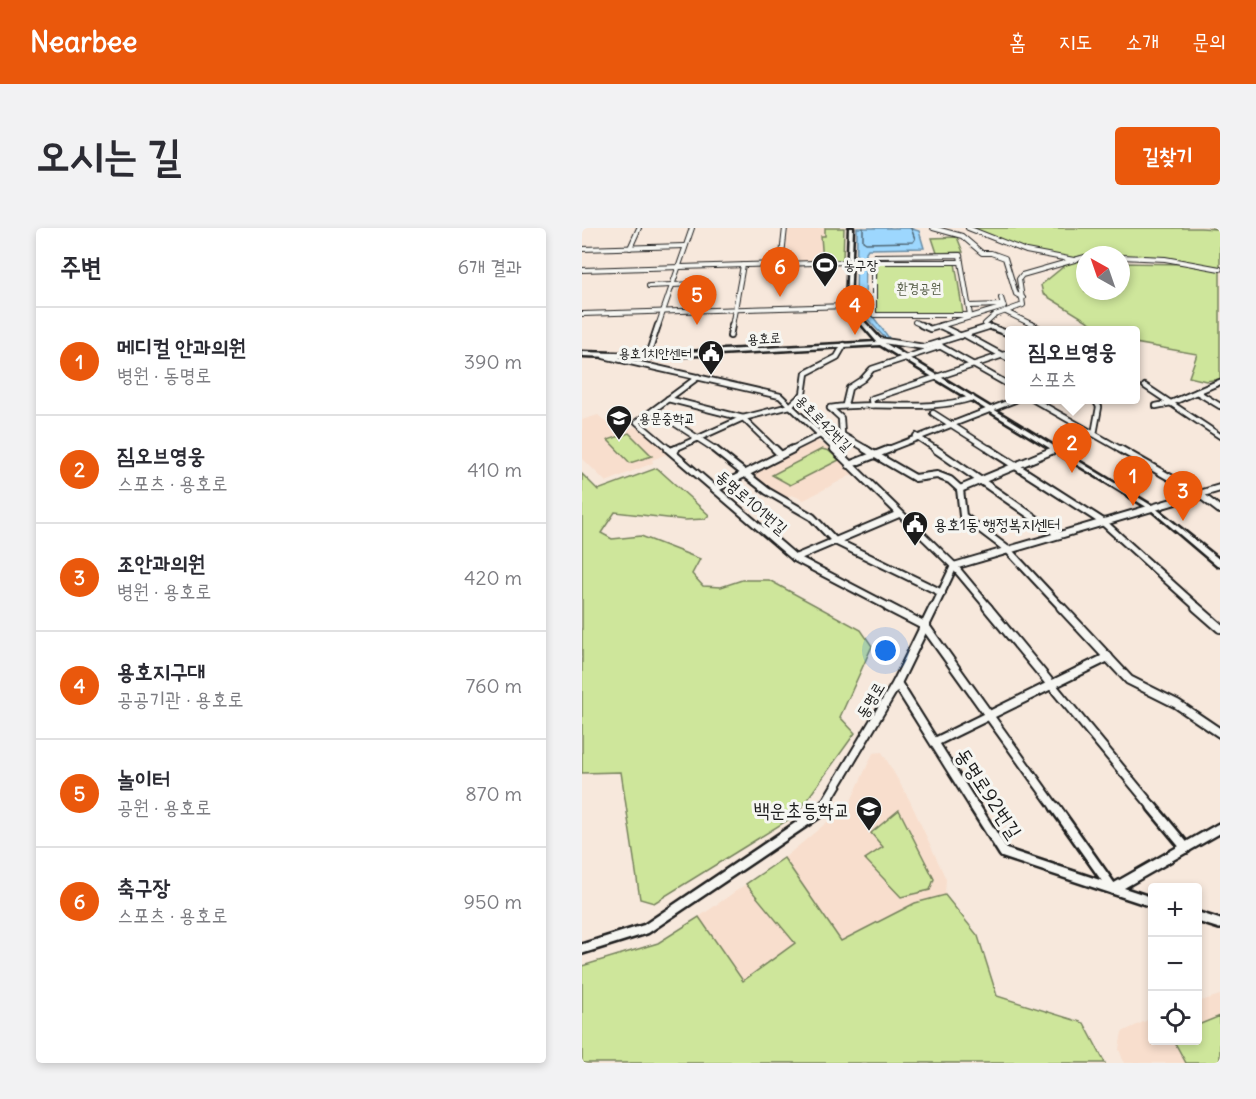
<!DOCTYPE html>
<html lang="ko">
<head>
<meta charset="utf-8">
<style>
	:root { --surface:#fff; --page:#f2f2f3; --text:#2b2b33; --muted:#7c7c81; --line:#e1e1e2; --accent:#ea580c }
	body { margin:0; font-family:Delius,"Poor Story",sans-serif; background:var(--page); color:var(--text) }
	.controls { position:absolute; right:18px; bottom:18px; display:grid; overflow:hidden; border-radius:6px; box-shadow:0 3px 9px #0003 }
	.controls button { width:54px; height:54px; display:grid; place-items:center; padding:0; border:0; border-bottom:2px solid var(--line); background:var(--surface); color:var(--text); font:30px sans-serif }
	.compass { position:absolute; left:494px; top:18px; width:54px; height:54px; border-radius:50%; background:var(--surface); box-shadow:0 3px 9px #0003; rotate:320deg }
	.you { position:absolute; left:304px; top:423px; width:21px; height:21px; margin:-15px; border:4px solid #fff; border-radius:50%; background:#1a73e8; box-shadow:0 0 0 9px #1a73e833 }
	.badge { display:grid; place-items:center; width:39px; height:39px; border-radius:50%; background:var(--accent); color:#fff; font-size:20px; font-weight:700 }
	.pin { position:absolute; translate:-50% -50px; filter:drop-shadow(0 2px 3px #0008) }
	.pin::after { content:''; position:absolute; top:32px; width:21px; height:18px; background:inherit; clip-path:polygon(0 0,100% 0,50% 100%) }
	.popup { position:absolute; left:423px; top:98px; width:135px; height:78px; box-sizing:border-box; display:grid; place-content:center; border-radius:6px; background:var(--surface); filter:drop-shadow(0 2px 4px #0005); font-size:20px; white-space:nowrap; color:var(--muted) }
	.popup b { font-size:22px; color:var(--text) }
	.popup::after { content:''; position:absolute; left:50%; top:100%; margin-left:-12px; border:12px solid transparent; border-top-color:var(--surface) }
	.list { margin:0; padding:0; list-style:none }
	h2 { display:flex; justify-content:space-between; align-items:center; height:78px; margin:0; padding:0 24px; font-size:26px }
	h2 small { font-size:20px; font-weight:400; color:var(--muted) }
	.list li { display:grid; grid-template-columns:39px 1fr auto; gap:18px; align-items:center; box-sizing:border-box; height:108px; padding:0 24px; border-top:2px solid var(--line) }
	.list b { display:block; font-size:22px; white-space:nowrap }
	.list p { margin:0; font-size:20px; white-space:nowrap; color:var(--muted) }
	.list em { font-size:20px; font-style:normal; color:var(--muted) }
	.icon { flex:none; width:33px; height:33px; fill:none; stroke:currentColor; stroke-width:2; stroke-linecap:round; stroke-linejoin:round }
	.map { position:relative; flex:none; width:638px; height:835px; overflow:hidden; border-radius:6px }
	header { display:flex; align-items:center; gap:36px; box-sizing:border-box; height:84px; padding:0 30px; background:var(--accent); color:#fff }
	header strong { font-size:28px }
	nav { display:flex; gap:33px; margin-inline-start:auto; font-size:21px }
	.intro { display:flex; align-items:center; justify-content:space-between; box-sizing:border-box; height:144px; padding:0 36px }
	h1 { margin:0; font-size:42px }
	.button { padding:15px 27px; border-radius:6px; background:var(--accent); color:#fff; font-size:21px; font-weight:700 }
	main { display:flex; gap:36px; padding:0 36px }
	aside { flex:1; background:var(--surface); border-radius:6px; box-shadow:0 3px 9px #0003 }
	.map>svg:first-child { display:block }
	.built { fill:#f8decd }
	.green { fill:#cee69b; stroke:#75815c; stroke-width:1.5 }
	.water { fill:#9dd7fe; stroke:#698ca4; stroke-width:1.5 }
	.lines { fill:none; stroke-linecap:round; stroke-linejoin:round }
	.shore { stroke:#506776; stroke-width:1.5 }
	.minor-far4-casing { stroke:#1c1c1c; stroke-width:6 }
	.minor-far3-casing { stroke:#1c1c1c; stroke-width:8 }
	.minor-far2-casing { stroke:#1c1c1c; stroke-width:10 }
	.minor-far1-casing { stroke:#1c1c1c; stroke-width:12 }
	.minor-casing { stroke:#1c1c1c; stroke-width:14 }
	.major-casing { stroke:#1c1c1c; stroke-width:5 }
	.minor-far4 { stroke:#f6f6f2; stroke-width:4 }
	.minor-far3 { stroke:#f6f6f2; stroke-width:4.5 }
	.minor-far2 { stroke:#f6f6f2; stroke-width:6 }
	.minor-far1 { stroke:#f6f6f2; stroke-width:8 }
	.minor { stroke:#f6f6f2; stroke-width:9 }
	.major { fill:#f6f6f2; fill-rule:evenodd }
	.labels { text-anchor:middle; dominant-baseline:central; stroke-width:6; stroke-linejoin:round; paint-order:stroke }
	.far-poi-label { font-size:14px; fill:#1c1c1c; stroke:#f6f6f2; text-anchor:start }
	.far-park-label { font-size:14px; fill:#515942; stroke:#f6f6f2 }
	.far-street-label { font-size:14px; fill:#1c1c1c; stroke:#f6f6f2 }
	.street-label { font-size:16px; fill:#1c1c1c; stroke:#f6f6f2 }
	.poi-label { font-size:16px; fill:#1c1c1c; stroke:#f6f6f2; text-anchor:start }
	.near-street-label { font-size:20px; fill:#1c1c1c; stroke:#f6f6f2 }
	.near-poi-label { font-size:20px; fill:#1c1c1c; stroke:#f6f6f2; text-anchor:end }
</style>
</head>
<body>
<header>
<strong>Nearbee</strong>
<nav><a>홈</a><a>지도</a><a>소개</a><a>문의</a></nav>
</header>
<div class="intro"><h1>오시는 길</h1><a class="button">길찾기</a></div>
<main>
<aside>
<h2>주변<small>6개 결과</small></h2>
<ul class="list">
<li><span class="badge">1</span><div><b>메디컬 안과의원</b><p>병원 · 동명로</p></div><em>390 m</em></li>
<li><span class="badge">2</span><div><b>짐오브영웅</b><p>스포츠 · 용호로</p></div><em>410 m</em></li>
<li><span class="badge">3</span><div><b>조안과의원</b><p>병원 · 용호로</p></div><em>420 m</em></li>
<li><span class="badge">4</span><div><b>용호지구대</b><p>공공기관 · 용호로</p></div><em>760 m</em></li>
<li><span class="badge">5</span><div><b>놀이터</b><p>공원 · 용호로</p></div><em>870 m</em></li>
<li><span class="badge">6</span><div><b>축구장</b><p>스포츠 · 용호로</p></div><em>950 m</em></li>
</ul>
</aside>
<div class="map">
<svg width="638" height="835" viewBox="0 0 638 835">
	<rect width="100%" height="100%" fill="#f7e8dc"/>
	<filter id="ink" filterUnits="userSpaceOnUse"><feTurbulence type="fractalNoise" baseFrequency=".0167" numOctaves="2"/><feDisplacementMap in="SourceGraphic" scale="12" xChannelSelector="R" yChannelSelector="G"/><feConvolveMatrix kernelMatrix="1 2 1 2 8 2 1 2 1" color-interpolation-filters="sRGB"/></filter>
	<g filter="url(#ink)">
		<g class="built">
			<path d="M206 0H262L261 32 203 34Z"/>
			<path d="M16 187 32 201 57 199 87 225 70 232 71 235 24 254 0 230V192Z"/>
			<path d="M233 212 247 220 273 245 222 272 210 267 203 270 167 246Z"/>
			<path d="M300 524 328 573 364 651 363 667 333 675 259 713 202 630 268 575 291 525Z"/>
			<path d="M164 656 213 715 161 753 117 689Z"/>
			<path d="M638 767V835H542L537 821 540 804 570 790V812H616V774Z"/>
		</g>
		<g class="green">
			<path d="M243 0H262L261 32 241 34 239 8H243Z"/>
			<path d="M390 0H619L634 1 629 0H638V39L579 29 509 26 490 30 444 22Z"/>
			<path d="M375 9 381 24 355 25 350 10Z"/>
			<path d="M503 30V63H539V35L604 36 638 42V151L624 153 607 149 615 126 553 115V103L520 102 461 66 459 57 486 35Z"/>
			<path d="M295 35H373L381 85H293Z"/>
			<path d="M47 205 70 228 48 235 26 212Z"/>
			<path d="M240 221 247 223 257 232 208 257 190 247Z"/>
			<path d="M75 240 127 287 123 291 103 292 33 284 19 305 30 311 59 308 118 331 110 346 121 358 139 359 160 352H187L279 402 290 418 258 489 273 505 214 587 72 675 58 671 39 544 0 545V246L16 262Z"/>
			<path d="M317 582 352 651 348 662 319 669 283 631 301 619 289 605Z"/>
			<path d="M202 630 259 713 333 675 363 667 396 708 415 768 502 795 523 835H0V738L76 715 117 689 161 753 213 715 164 656Z"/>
			<path d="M638 788V835H604L592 813 616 812V797Z"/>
		</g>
		<path class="water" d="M275 0H327L337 3 342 20 286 21 284 24 283 78 307 110H303L274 79Z"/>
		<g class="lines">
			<path class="shore" d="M281 0V13L284 15 331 14 333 11 329 0"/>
			<g class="minor-far4-casing">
				<g id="minor-far4">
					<path d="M351 0 380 8 400 25H409L423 30 434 66 441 70"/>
					<path d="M386 0 444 23 492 32"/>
					<path d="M48 20 57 0"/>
					<path d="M0 21 103 18"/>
					<path d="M539 29 583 31 638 41"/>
					<path d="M292 34 293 28 378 27 379 34"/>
					<path d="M292 34H379L388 87H292Z"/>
					<path d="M199 36 203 0"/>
					<path d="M0 42 268 34"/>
					<path d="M67 58 113 56"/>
					<path d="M387 78 419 77"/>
					<path d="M424 84 453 98"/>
					<path d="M0 86 266 78"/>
					<path d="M333 94 342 98"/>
					<path d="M403 96 413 87 441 77 437 51 440 47 503 29"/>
					<path d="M76 98 110 0"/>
					<path d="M150 98 161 37"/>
					<path d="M358 98 422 79 419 70"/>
				</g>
			</g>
			<g class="minor-far3-casing">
				<g id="minor-far3">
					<path d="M339 97 348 101 358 98 379 108"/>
					<path d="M450 97 462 103"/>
					<path d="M358 98 362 97"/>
					<path d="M409 99 427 106"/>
					<path d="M383 107 427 131"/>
					<path d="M148 108 150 97"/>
					<path d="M296 112 342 119 406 99"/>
					<path d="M356 117 427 157"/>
					<path d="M67 124 76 97"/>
					<path d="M22 128 198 168 254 222"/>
					<path d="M563 158 638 208"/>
					<path d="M615 164 638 178"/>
					<path d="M86 171 161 190 194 222"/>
					<path d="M452 172 540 222"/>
					<path d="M263 177 267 160 281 151 290 141 359 118"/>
					<path d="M290 177 289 171 427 125"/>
					<path d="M574 178 589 175 638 154"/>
					<path d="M248 180 259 190 260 207 286 222"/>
					<path d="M248 180C295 172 344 185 390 170"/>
					<path d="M72 182 134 222"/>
					<path d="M351 185 409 222"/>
					<path d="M512 206 517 179 513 172"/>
					<path d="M334 208 355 222"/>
					<path d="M88 222 55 194 116 149"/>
					<path d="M90 222 161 190 208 178 221 166 224 145 255 129 262 117"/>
					<path d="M208 222 238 207"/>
					<path d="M304 222 433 172"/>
					<path d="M471 222 474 221"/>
				</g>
			</g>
			<g class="minor-far2-casing">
				<g id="minor-far2">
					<path d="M86 221 213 330 309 380"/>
					<path d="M132 221 185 263 230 289 253 313 360 365"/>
					<path d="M193 221 199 227"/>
					<path d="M252 221 372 338 407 380"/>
					<path d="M283 221 333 250 355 247 368 252 378 261 381 288 426 322 480 380"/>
					<path d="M353 221 477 307"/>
					<path d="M407 221 521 294 616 380"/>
					<path d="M538 221 617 266 638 282"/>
					<path d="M89 223 94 221"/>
					<path d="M267 237 308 221"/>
					<path d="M133 261 211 221"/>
					<path d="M378 261 474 221"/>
					<path d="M213 330 317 286"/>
					<path d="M352 380 372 338 638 260"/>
				</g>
			</g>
			<g class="minor-far1-casing">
				<g id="minor-far1">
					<path d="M306 379 343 398 474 581"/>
					<path d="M405 379 572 581"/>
					<path d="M479 379 547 452 595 476 638 505"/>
					<path d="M614 379 638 400"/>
					<path d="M315 455 394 581"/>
					<path d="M353 514 526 429"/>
					<path d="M240 581 315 455 352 379"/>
				</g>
			</g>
			<g class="minor-casing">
				<g id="minor">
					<path d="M393 579 422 625 570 674"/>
					<path d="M473 579 531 661 638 600"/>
					<path d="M570 579 604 620"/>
					<path d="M616 689 638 696"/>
					<path d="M0 721 64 701 239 583 241 579"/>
				</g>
			</g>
			<g class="major-casing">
				<path id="major" d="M267 0H271L268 78 301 114 572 279 638 332V338H635L568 281 298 117 66 130 0 128V124L66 126 295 114 264 78Z"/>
			</g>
			<use href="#minor-far4" class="minor-far4"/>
			<use href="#minor-far3" class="minor-far3"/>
			<use href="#minor-far2" class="minor-far2"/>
			<use href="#minor-far1" class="minor-far1"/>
			<use href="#minor" class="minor"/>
			<use href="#major" class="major"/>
		</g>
	</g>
	<defs>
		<g id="stadium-pin" transform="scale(1.35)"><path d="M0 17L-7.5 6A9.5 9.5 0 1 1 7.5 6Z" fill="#1c1c1c" stroke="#f6f6f2"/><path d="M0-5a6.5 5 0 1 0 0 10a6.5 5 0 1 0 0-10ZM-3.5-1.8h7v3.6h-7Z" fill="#fff"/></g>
		<g id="civic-pin" transform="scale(1.35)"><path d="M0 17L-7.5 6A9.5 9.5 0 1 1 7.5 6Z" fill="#1c1c1c" stroke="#f6f6f2"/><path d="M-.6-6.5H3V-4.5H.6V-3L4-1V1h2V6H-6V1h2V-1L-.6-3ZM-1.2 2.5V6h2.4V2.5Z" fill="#fff"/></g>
		<g id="school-pin" transform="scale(1.35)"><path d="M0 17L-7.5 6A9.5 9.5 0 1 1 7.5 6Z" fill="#1c1c1c" stroke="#f6f6f2"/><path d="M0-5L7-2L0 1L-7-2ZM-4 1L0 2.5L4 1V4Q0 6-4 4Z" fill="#fff"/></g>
	</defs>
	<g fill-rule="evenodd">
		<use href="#stadium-pin" x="243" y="37"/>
		<use href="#civic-pin" x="129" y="125"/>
		<use href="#school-pin" x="37" y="190"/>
		<use href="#civic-pin" x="333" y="296"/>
		<use href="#school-pin" x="287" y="581"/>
	</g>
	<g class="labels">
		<g class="far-poi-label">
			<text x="262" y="37">농구장</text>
			<text x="110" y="125" text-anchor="end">용호1치안센터</text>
			<text x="57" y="190">용문중학교</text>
		</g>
		<g class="far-park-label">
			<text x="337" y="60">환경공원</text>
		</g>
		<g class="far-street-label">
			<text transform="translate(182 110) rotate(-3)">용호로</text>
			<text transform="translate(242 195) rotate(45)">용호로42번길</text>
		</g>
		<g class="street-label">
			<text transform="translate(170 274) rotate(41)">동명로101번길</text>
			<text transform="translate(288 472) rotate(-59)">동명로</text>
		</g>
		<g class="poi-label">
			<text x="352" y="296">용호1동 행정복지센터</text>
		</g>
		<g class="near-street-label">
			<text transform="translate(407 565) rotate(57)">동명로92번길</text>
		</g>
		<g class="near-poi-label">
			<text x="268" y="581">백운초등학교</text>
		</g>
	</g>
</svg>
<div class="controls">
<button>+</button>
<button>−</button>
<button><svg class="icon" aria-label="locate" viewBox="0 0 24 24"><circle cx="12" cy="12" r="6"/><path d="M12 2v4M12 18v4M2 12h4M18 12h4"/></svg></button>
</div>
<svg class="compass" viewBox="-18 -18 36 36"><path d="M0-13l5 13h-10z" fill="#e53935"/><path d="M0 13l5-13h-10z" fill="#7c7c81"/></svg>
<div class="you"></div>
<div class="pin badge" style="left:551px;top:278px">1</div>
<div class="pin badge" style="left:490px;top:245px">2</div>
<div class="popup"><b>짐오브영웅</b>스포츠</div>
<div class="pin badge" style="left:601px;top:293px">3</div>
<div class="pin badge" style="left:273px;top:107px">4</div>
<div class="pin badge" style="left:115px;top:97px">5</div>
<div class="pin badge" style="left:198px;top:69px">6</div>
</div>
</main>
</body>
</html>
